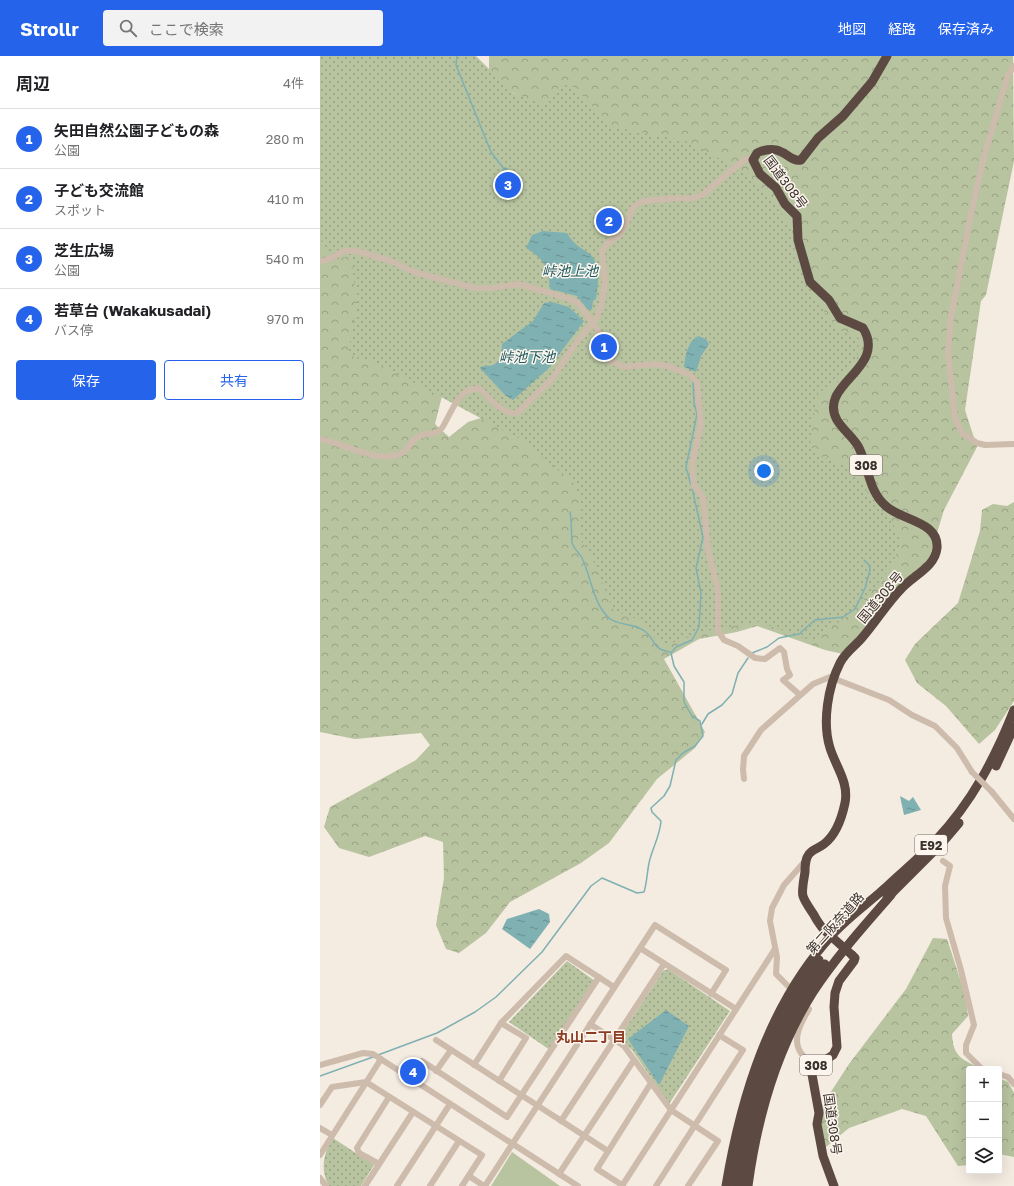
<!DOCTYPE html>
<html lang="ja">
<head>
<meta charset="utf-8">
<style>
	:root { --surface:#fff; --page:#f2f2f2; --text:#202124; --muted:#757577; --line:#e0e0e0; --accent:#2563eb }
	body { margin:0; font-family:"Golos Text","Noto Sans JP",sans-serif; background:var(--page); color:var(--text) }
	.controls { position:absolute; right:12px; bottom:12px; display:grid; overflow:hidden; border-radius:4px; box-shadow:0 4px 16px #0002 }
	.controls button { width:36px; height:36px; display:grid; place-items:center; padding:0; border:0; border-bottom:1px solid var(--line); background:var(--surface); color:var(--text); font:20px sans-serif }
	.you { position:absolute; left:444px; top:415px; width:14px; height:14px; margin:-10px; border:3px solid #fff; border-radius:50%; background:#1a73e8; box-shadow:0 0 0 6px #1a73e833 }
	.badge { display:grid; place-items:center; width:26px; height:26px; border-radius:50%; background:var(--accent); color:#fff; font-size:13px; font-weight:700 }
	.pin { position:absolute; translate:-50% -50%; border:2px solid #fff; box-shadow:0 1px 4px #0006 }
	.list { margin:0; padding:0; list-style:none }
	h2 { display:flex; justify-content:space-between; align-items:center; height:52px; margin:0; padding:0 16px; font-size:17px }
	h2 small { font-size:13px; font-weight:400; color:var(--muted) }
	.list li { display:grid; grid-template-columns:26px 1fr auto; gap:12px; align-items:center; box-sizing:border-box; height:60px; padding:0 16px; border-top:1px solid var(--line) }
	.list b { display:block; font-size:15px; white-space:nowrap }
	.list p { margin:0; font-size:13px; white-space:nowrap; color:var(--muted) }
	.list em { font-size:13px; font-style:normal; color:var(--muted) }
	.actions { display:flex; gap:8px; padding:12px 16px }
	.actions a { flex:1; padding:9px 0; border:1px solid var(--accent); border-radius:4px; text-align:center; font-size:14px; color:var(--accent) }
	.actions .main { background:var(--accent); color:#fff }
	.icon { flex:none; width:22px; height:22px; fill:none; stroke:currentColor; stroke-width:2; stroke-linecap:round; stroke-linejoin:round }
	.map { position:relative; flex:none; width:694px; height:1130px; overflow:hidden }
	header { display:flex; align-items:center; gap:24px; box-sizing:border-box; height:56px; padding:0 20px; background:var(--accent); color:#fff }
	header strong { font-size:19px }
	nav { display:flex; gap:22px; margin-inline-start:auto; font-size:14px }
	.search { width:280px; height:36px; background:var(--page); display:flex; align-items:center; gap:10px; box-sizing:border-box; padding:0 14px; border-radius:4px; color:var(--muted); font-size:15px }
	main { display:flex }
	aside { flex:1; background:var(--surface) }
	.map>svg:first-child { display:block }
	.grass { fill:#b8c4a0 }
	.forest { fill:url(#forest-crowns) }
	.park { fill:url(#park-dots) }
	.water { fill:url(#water-ripples) }
	.lines { fill:none; stroke-linecap:round; stroke-linejoin:round }
	.stream { stroke:#7fb0b2; stroke-width:1.5 }
	.minor { stroke:#cdbbac; stroke-width:6 }
	.highway { stroke:#5c4a42; stroke-width:9 }
	.minor-bridge { stroke:#cdbbac; stroke-width:6 }
	.highway-bridge { stroke:#5c4a42; stroke-width:9 }
	.labels { text-anchor:middle; dominant-baseline:central; stroke-width:3; stroke-linejoin:round; paint-order:stroke }
	.shield { fill:#fbf5ee; stroke:#756b66; stroke-width:1 }
	.shield-label { font-size:12px; font-weight:bold; fill:#3b302b }
	.street-label { font-size:13px; fill:#3b302b; stroke:#fbf5ee }
	.water-label { font-size:14px; font-style:italic; fill:#1f5a5e; stroke:#fbf5ee }
	.neighbourhood-label { font-size:14px; font-weight:bold; fill:#8c3b22; stroke:#fbf5ee }
</style>
</head>
<body>
<header>
<strong>Strollr</strong>
<div class="search"><svg class="icon" aria-label="search" viewBox="0 0 24 24"><circle cx="10" cy="10" r="6"/><path d="M15 15l6 6"/></svg>ここで検索</div>
<nav><a>地図</a><a>経路</a><a>保存済み</a></nav>
</header>
<main>
<aside>
<h2>周辺<small>4件</small></h2>
<ul class="list">
<li><span class="badge">1</span><div><b>矢田自然公園子どもの森</b><p>公園</p></div><em>280 m</em></li>
<li><span class="badge">2</span><div><b>子ども交流館</b><p>スポット</p></div><em>410 m</em></li>
<li><span class="badge">3</span><div><b>芝生広場</b><p>公園</p></div><em>540 m</em></li>
<li><span class="badge">4</span><div><b>若草台 (Wakakusadai)</b><p>バス停</p></div><em>970 m</em></li>
</ul>
<div class="actions"><a class="main">保存</a><a>共有</a></div>
</aside>
<div class="map">
<svg width="694" height="1130" viewBox="0 0 694 1130">
	<defs>
		<pattern id="forest-crowns" width="20" height="18" patternUnits="userSpaceOnUse"><rect width="20" height="18" fill="#b8c4a0"/><path d="M2 6a3 3 0 1 1 6 0M12 15a3 3 0 1 1 6 0" fill="none" stroke="#97a083"/></pattern>
		<pattern id="park-dots" width="8" height="8" patternUnits="userSpaceOnUse"><rect width="8" height="8" fill="#b8c4a0"/><path d="M2 2h.1M6 6h.1" fill="none" stroke="#97a083" stroke-width="1.8" stroke-linecap="round"/></pattern>
		<pattern id="water-ripples" width="26" height="14" patternUnits="userSpaceOnUse"><rect width="26" height="14" fill="#7fb0b2"/><path d="M2 4q2-2 4 0t4 0M15 11q2-2 4 0t4 0" fill="none" stroke="#699091"/></pattern>
	</defs>
	<rect width="100%" height="100%" fill="#f4ebe1"/>
	<path class="grass" d="M192 1096 240 1130H171Z"/>
	<g class="forest">
		<path d="M169 0H693L694 105 666 239 661 245 645 354 657 391 624 454 610 500 566 556 523 598 505 594 437 570 417 576 379 583 344 603 385 676 375 692 337 723 289 787 261 807 190 846 166 877 139 897 126 893 116 869 124 822 123 786 105 780 49 801 19 792 4 771 10 751 96 704 110 689 101 677 35 683 0 676V87L21 172 123 336 115 368 129 381 148 366 164 361 283 81 169 25Z"/>
		<path d="M694 446V645L675 674 659 688 626 650 597 627 585 604 595 588 638 547 660 475 662 454 673 448 687 450Z"/>
		<path d="M613 882 627 883 645 938 648 960 632 978C633 1001 642 1003 661 1013H649V1109L638 1110 606 1060 582 1053 529 1072 500 1096 494 1076V1062L529 1008 586 933Z"/>
		<path d="M679 1022 688 1026 694 1037V1101L679 1098Z"/>
	</g>
	<g class="park">
		<path d="M0 0H156L193 37 222 48 244 27 253 31 294 71 366 85 404 105 437 127 453 146 470 169 475 203 482 209 493 240 516 271 539 282 538 300 517 327 497 337 490 389 500 400 524 410 539 419 550 442 572 465 581 486 570 513 535 554 493 585 439 566 380 576 347 589 335 583 325 566 294 555 270 497 259 482 260 444 255 428 200 383 57 307 28 299 37 247 31 200 21 202 10 207 0 177Z"/>
		<path d="M247 905 275 925 230 994 189 966Z"/>
		<path d="M348 913 410 955 349 1048 312 994 299 982 343 915Z"/>
		<path d="M13 1082 54 1109 41 1130H9C0 1115 3 1097 13 1082Z"/>
	</g>
	<g class="water">
		<path d="M223 175 247 177C252 186 259 191 267 196 282 205 278 229 276 243L273 245 272 253 268 254 257 240 230 233C228 212 225 203 206 192L212 179Z"/>
		<path d="M232 246 249 251 264 265 229 312 193 344 185 339 160 312C164 308 168 311 173 309 182 305 182 296 182 288L213 265 224 247Z"/>
		<path d="M378 280 386 283 389 288 381 300 376 316 364 311C365 300 368 285 378 280Z"/>
		<path d="M580 740 589 745 593 741 601 754 584 759Z"/>
		<path d="M219 853 229 858 230 866 210 893 182 873 187 863Z"/>
		<path d="M346 954 369 970 339 1029 308 983Z"/>
	</g>
	<g class="lines">
		<g class="stream">
			<path d="M137 0 136 9 171 96 184 113 182 116 187 113 185 112 184 113"/>
			<path d="M371 429 366 411 377 358 374 347 373 325"/>
			<path d="M250 456C252 466 251 475 252 486 253 493 260 497 263 504 271 522 274 549 289 562 298 570 316 567 326 576 337 586 332 593 350 596"/>
			<path d="M432 597 447 591 459 582 479 578 495 564 523 561 535 553 545 532 550 514 549 509 544 504"/>
			<path d="M382 668 388 658 402 649 412 638 418 617 428 602"/>
			<path d="M58 999 117 977 155 956 176 941 222 896 271 830 282 822 317 837 324 836C327 826 327 817 329 807 332 793 340 780 341 765L332 756 331 752 344 740 350 730 356 704 363 697 375 690 383 680 380 665 372 660 364 646V626L354 610 351 597 356 591 372 584 379 571 381 537 376 512 383 481 372 432"/>
			<path d="M0 1020 53 1001"/>
		</g>
		<g class="minor">
			<path d="M694 10 688 19 665 97 652 153 631 261 628 297 635 362 642 377 657 387 665 389 694 388"/>
			<path d="M0 206 12 202 23 195H36L71 205 94 216 154 232H173L198 228 244 241 258 247 278 274 277 293 278 299 304 311 335 308 347 310 370 319 377 326 381 368 372 408 374 430 383 441 388 493 398 535V575L404 584 418 590 435 602 445 603 460 592 464 596 467 613 470 619 463 624 480 639"/>
			<path d="M0 383C23 387 59 409 82 397 89 393 92 383 100 380 107 376 116 380 122 372 129 361 134 345 145 336 148 334 155 333 159 332 170 342 182 359 197 357L232 323 254 290 277 261 282 247 285 227 282 195 287 188 301 178 314 150 323 145 360 142 370 143 382 139 425 103 433 104"/>
			<path d="M424 723 423 714 424 700 441 674 493 628 510 621 569 644 592 659 615 670 637 692 652 716"/>
			<path d="M672 736 694 763"/>
			<path d="M623 805 630 810 625 830 626 862 641 914 654 969 646 989V997L662 1013"/>
			<path d="M320 892 416 953"/>
			<path d="M469 931 456 918 457 901 450 865 452 852 464 829 486 804"/>
			<path d="M489 953C482 965 471 983 481 997 485 1003 489 1005 491 1013"/>
			<path d="M270 968 304 990 351 1054 398 1085 368 1130"/>
			<path d="M116 984 288 1095"/>
			<path d="M102 1005 187 1061 279 921"/>
			<path d="M0 1009 43 997 53 998 258 1130"/>
			<path d="M154 1009 181 967 246 900 294 931"/>
			<path d="M116 1015 131 994"/>
			<path d="M679 1018 688 1021 694 1028"/>
			<path d="M179 1025 206 982 181 967"/>
			<path d="M0 1049 12 1031 46 1026 162 1099 142 1130"/>
			<path d="M241 1065 344 908"/>
			<path d="M0 1072 12 1079"/>
			<path d="M0 1099 61 1003"/>
			<path d="M59 1108 39 1097 37 1092 69 1041"/>
			<path d="M239 1118 314 1004"/>
			<path d="M149 1120 164 1130"/>
			<path d="M0 1122 6 1130"/>
			<path d="M302 1129 277 1113 331 1027"/>
			<path d="M45 1130 93 1056"/>
			<path d="M77 1130 130 1048"/>
			<path d="M110 1130 139 1085"/>
			<path d="M165 1130 335 869 406 914 391 938"/>
			<path d="M302 1130 455 893"/>
			<path d="M336 1130 423 994 399 979"/>
		</g>
		<g class="highway">
			<path d="M676 710 694 671"/>
			<path d="M561 836C579 818 599 803 616 784 652 746 675 702 694 654"/>
			<path d="M567 842 622 787 639 767"/>
			<path d="M504 874C500 869 497 865 494 859 480 838 481 841 485 816 485 810 485 803 489 798 493 793 499 792 504 788 516 779 522 761 525 747 529 726 516 711 510 692 502 666 508 631 520 607 525 597 534 591 541 583 556 566 567 547 582 532 594 519 615 511 617 492 619 466 584 465 567 451 548 436 549 410 538 390 532 380 523 374 517 364 497 328 568 313 543 272L520 262 509 244 490 226 478 184 477 160 465 148 456 132 440 118 433 104 437 97C463 85 468 107 481 104L498 82 523 60 552 26 567 0"/>
			<path d="M406 1130C421 1040 450 945 514 877 529 861 547 848 564 833"/>
			<path d="M428 1130C437 1063 457 993 493 936 516 901 544 870 571 839"/>
			<path d="M514 1130 503 1100 497 1068 499 1057 491 1013 513 999 517 991 514 951 515 937 519 925 534 905 535 902 532 899"/>
		</g>
		<path class="minor-bridge" d="M652 716 672 736"/>
		<g class="highway-bridge">
			<path d="M504 874 532 899"/>
			<path d="M413 1130C424 1049 451 970 499 904"/>
			<path d="M420 1130C431 1051 457 973 505 908"/>
		</g>
	</g>
	<g class="labels">
		<g class="shield">
			<rect x="530" y="399" width="32" height="20" rx="3"/>
			<rect x="595" y="779" width="32" height="20" rx="3"/>
			<rect x="480" y="999" width="32" height="20" rx="3"/>
		</g>
		<g class="shield-label">
			<text x="546" y="409">308</text>
			<text x="611" y="789">E92</text>
			<text x="496" y="1009">308</text>
		</g>
		<g class="street-label">
			<text transform="translate(466 126) rotate(53)">国道308号</text>
			<text transform="translate(560 541) rotate(-50)">国道308号</text>
			<text transform="translate(515 867) rotate(-48)">第二阪奈道路</text>
			<text transform="translate(513 1068) rotate(82)">国道308号</text>
		</g>
		<g class="water-label">
			<text x="250" y="214">峠池上池</text>
			<text x="207" y="300">峠池下池</text>
		</g>
		<g class="neighbourhood-label">
			<text x="271" y="980">丸山二丁目</text>
		</g>
	</g>
</svg>
<div class="controls">
<button>+</button>
<button>−</button>
<button><svg class="icon" aria-label="layers" viewBox="0 0 24 24"><path d="M12 4l9 5-9 5-9-5zM3 14l9 5 9-5"/></svg></button>
</div>
<div class="you"></div>
<div class="pin badge" style="left:284px;top:291px">1</div>
<div class="pin badge" style="left:289px;top:165px">2</div>
<div class="pin badge" style="left:188px;top:129px">3</div>
<div class="pin badge" style="left:93px;top:1016px">4</div>
</div>
</main>
</body>
</html>
